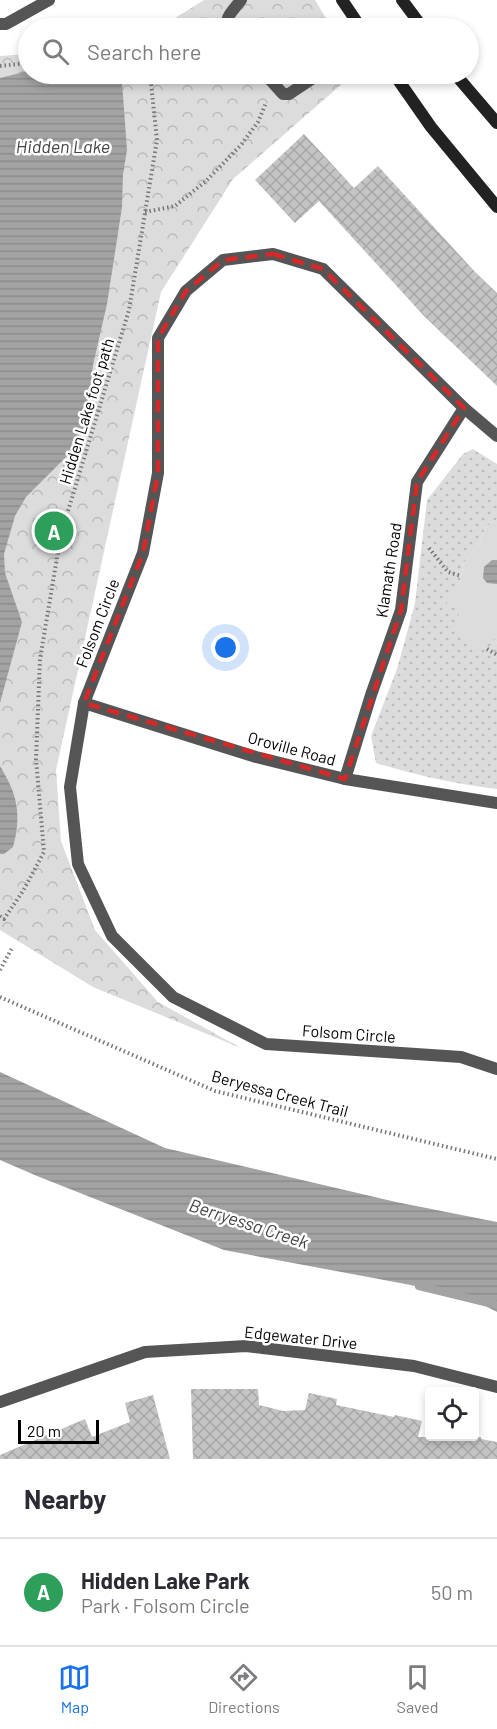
<!DOCTYPE html>
<html lang="en">
<head>
<meta charset="utf-8">
<style>
	:root { --surface:#fff; --page:#f2f2f3; --text:#2b2b33; --muted:#7c7c81; --line:#e1e1e2; --accent:#1a73e8 }
	body { margin:0; font-family:Barlow,sans-serif; background:var(--page); color:var(--text) }
	.controls { position:absolute; right:18px; bottom:18px; display:grid; overflow:hidden; border-radius:6px; box-shadow:0 3px 9px #0003 }
	.controls button { width:54px; height:54px; display:grid; place-items:center; padding:0; border:0; border-bottom:2px solid var(--line); background:var(--surface); color:var(--text); font:30px sans-serif }
	.scale { position:absolute; left:18px; bottom:15px; width:81px; box-sizing:border-box; padding-left:6px; border:3px solid #000; border-top:0; font-size:16px; line-height:21px; white-space:nowrap; color:#000; -webkit-text-stroke:4px #fff; paint-order:stroke }
	.you { position:absolute; left:226px; top:648px; width:21px; height:21px; margin:-15px; border:4px solid #fff; border-radius:50%; background:#1a73e8; box-shadow:0 0 0 9px #1a73e833 }
	.badge { display:grid; place-items:center; width:39px; height:39px; border-radius:50%; background:var(--accent); color:#fff; font-size:20px; font-weight:700 }
	.pin { position:absolute; translate:-50% -50%; border:3px solid #fff; box-shadow:0 2px 6px #0006 }
	.list { margin:0; padding:0; list-style:none }
	h2 { display:flex; justify-content:space-between; align-items:center; height:78px; margin:0; padding:0 24px; font-size:26px }
	h2 small { font-size:20px; font-weight:400; color:var(--muted) }
	.list li { display:grid; grid-template-columns:39px 1fr auto; gap:18px; align-items:center; box-sizing:border-box; height:108px; padding:0 24px; border-top:2px solid var(--line) }
	.list b { display:block; font-size:22px; white-space:nowrap }
	.list p { margin:0; font-size:20px; white-space:nowrap; color:var(--muted) }
	.list em { font-size:20px; font-style:normal; color:var(--muted) }
	.icon { flex:none; width:33px; height:33px; fill:none; stroke:currentColor; stroke-width:2; stroke-linecap:round; stroke-linejoin:round }
	.map { position:relative; flex:none; width:497px; height:1459px; overflow:hidden }
	.search { position:absolute; background:var(--surface); box-shadow:0 3px 9px #0003; left:18px; right:18px; top:18px; height:66px; display:flex; align-items:center; gap:15px; box-sizing:border-box; padding:0 21px; border-radius:33px; color:var(--muted); font-size:22px }
	.sheet { height:186px; background:var(--surface) }
	nav { display:flex; justify-content:space-around; align-items:center; box-sizing:border-box; height:84px; border-top:2px solid var(--line); background:var(--surface); font-size:16px; color:var(--muted) }
	nav a { display:grid; justify-items:center; gap:3px }
	nav .on { color:var(--accent) }
	.map>svg:first-child { display:block }
	.grass { fill:url(#grass-dots) }
	.park { fill:url(#park-crowns) }
	.garden { fill:#dcdcdc }
	.water { fill:url(#water-rules) }
	.lines { fill:none; stroke-linecap:round; stroke-linejoin:round }
	.stream { stroke:#a3a3a3; stroke-width:8 }
	.building { fill:url(#building-cross-hatch) }
	.path { stroke:#777; stroke-width:4; stroke-dasharray:1.5 3; stroke-linecap:butt }
	.service { stroke:#555; stroke-width:12 }
	.minor { stroke:#555; stroke-width:12 }
	.secondary { stroke:#222; stroke-width:12 }
	.marked { fill:none; stroke:#d62828; stroke-width:4.5; stroke-dasharray:12 8; stroke-linejoin:round }
	.labels { text-anchor:middle; dominant-baseline:central; stroke-width:5; stroke-linejoin:round; paint-order:stroke }
	.street-label { font-size:16px; fill:#000; stroke:#fff }
	.water-label { font-size:18px; font-style:italic; fill:#444; stroke:#fff }
</style>
</head>
<body>
<div class="map">
<svg width="497" height="1459" viewBox="0 0 497 1459">
	<defs>
		<pattern id="grass-dots" width="8" height="8" patternUnits="userSpaceOnUse" patternTransform="scale(1.5)"><rect width="8" height="8" fill="#dcdcdc"/><path d="M2 2h.1M6 6h.1" fill="none" stroke="#bbb" stroke-width="1.8" stroke-linecap="round"/></pattern>
		<pattern id="park-crowns" width="20" height="18" patternUnits="userSpaceOnUse" patternTransform="scale(1.5)"><rect width="20" height="18" fill="#dcdcdc"/><path d="M2 6a3 3 0 1 1 6 0M12 15a3 3 0 1 1 6 0" fill="none" stroke="#bbb"/></pattern>
		<pattern id="water-rules" width="6" height="5" patternUnits="userSpaceOnUse" patternTransform="scale(1.5)"><rect width="6" height="5" fill="#a3a3a3"/><path d="M0 2.5h6" fill="none" stroke="#8b8b8b"/></pattern>
		<pattern id="building-cross-hatch" width="8" height="8" patternUnits="userSpaceOnUse" patternTransform="scale(1.5)"><rect width="8" height="8" fill="#c4c4c4"/><path d="M0 0l8 8M0 8l8-8" fill="none" stroke="#a7a7a7"/></pattern>
	</defs>
	<rect width="100%" height="100%" fill="#fff"/>
	<path class="grass" d="M473 449 497 464V519L485 528 480 542 464 562 459 589 447 606H462L487 639H495L497 644V789C455 784 416 775 376 763L371 736 397 669 415 603 427 500 463 454Z"/>
	<g class="park">
		<path d="M204 0H315L332 28H133L175 18Z"/>
		<path d="M28 54V74H359L362 80 343 83 233 179 161 292 56 770 61 841 95 930 158 1002 241 1048 93 987 0 930V56Z"/>
	</g>
	<path class="garden" d="M497 519V644L495 639H488L487 649H470V639L454 632 461 606H446L449 591 459 588 464 562 480 542 485 528Z"/>
	<g class="water">
		<path d="M28 71V74H111L116 77 124 74 125 76 122 82 127 150 123 174 122 207 107 304 93 365 86 423 70 453 26 497 15 516 4 554 5 573 22 622 0 703V78Z"/>
		<path d="M492 560H497V584L487 583 483 578 484 567Z"/>
		<path d="M0 766C17 794 22 814 13 847L4 854H0Z"/>
		<path d="M0 1072 165 1148 396 1202 497 1222V1312L464 1295 224 1250 37 1176 0 1160Z"/>
	</g>
	<g class="lines">
		<path class="stream" d="M419 1286 497 1305"/>
	</g>
	<g class="building">
		<path d="M304 134 354 188 378 166 475 272 497 293V386L424 316 319 201 295 223 255 180Z"/>
		<path d="M191 1389H258L259 1405 283 1411 305 1410 309 1393 337 1399 336 1405 394 1417 395 1415 422 1421 418 1437H481V1439L497 1442V1459H193Z"/>
		<path d="M153 1395 170 1459H0V1455L85 1419 92 1437 130 1422 125 1403Z"/>
	</g>
	<g class="lines">
		<g class="path">
			<path d="M184 28 193 22 208 23"/>
			<path d="M0 66 28 63"/>
			<path d="M145 212 175 206 206 181 241 145 258 122 266 103"/>
			<path d="M429 548 448 572 461 576"/>
			<path d="M487 649 497 655"/>
			<path d="M0 916 4 919 23 891 44 852 36 759 40 659 61 534 129 310 157 140 150 74"/>
			<path d="M0 970 12 948"/>
			<path d="M0 997 215 1091 497 1159"/>
		</g>
		<g class="service">
			<path d="M230 28C222 18 235 9 241 0"/>
			<path d="M265 74 283 94H289L319 74"/>
		</g>
		<g class="minor">
			<path d="M0 24H6L49 0"/>
			<path d="M497 436 464 408 323 269 273 254 223 260 186 291 158 338V473L143 553 84 703 70 787 78 864 112 936 173 997 266 1044 461 1057 497 1069"/>
			<path d="M84 703 256 757 345 779 497 803"/>
			<path d="M345 779 371 695 401 610 417 482 464 408"/>
			<path d="M0 1402 145 1352 246 1346 414 1366 497 1387"/>
		</g>
		<g class="secondary">
			<path d="M342 0 361 28"/>
			<path d="M402 0 423 28"/>
			<path d="M394 74 431 127 497 207"/>
			<path d="M455 74 497 123"/>
		</g>
	</g>
	<path class="marked" d="M273 254 323 269 464 408 417 482 401 610 345 779 84 703 143 553 158 473V338L186 291 223 260Z"/>
	<g class="labels">
		<g class="street-label">
			<text transform="translate(86 411) rotate(-73)">Hidden Lake foot path</text>
			<text transform="translate(388 570) rotate(-81)">Klamath Road</text>
			<text transform="translate(97 623) rotate(-69)">Folsom Circle</text>
			<text transform="translate(292 748) rotate(15)">Oroville Road</text>
			<text transform="translate(349 1033) rotate(4)">Folsom Circle</text>
			<text transform="translate(280 1093) rotate(15)">Beryessa Creek Trail</text>
			<text transform="translate(301 1337) rotate(6)">Edgewater Drive</text>
		</g>
		<g class="water-label">
			<text x="63" y="146">Hidden Lake</text>
			<text transform="translate(249 1223) rotate(18)">Berryessa Creek</text>
		</g>
	</g>
</svg>
<div class="controls">
<button><svg class="icon" aria-label="locate" viewBox="0 0 24 24"><circle cx="12" cy="12" r="6"/><path d="M12 2v4M12 18v4M2 12h4M18 12h4"/></svg></button>
</div>
<div class="scale">20 m</div>
<div class="you"></div>
<div class="pin badge" style="left:54px;top:531px;background:#2e9e5b">A</div>
<div class="search"><svg class="icon" aria-label="search" viewBox="0 0 24 24"><circle cx="10" cy="10" r="6"/><path d="M15 15l6 6"/></svg>Search here</div>
</div>
<section class="sheet">
<h2>Nearby<small></small></h2>
<ul class="list">
<li><span class="badge" style="background:#2e9e5b">A</span><div><b>Hidden Lake Park</b><p>Park · Folsom Circle</p></div><em>50 m</em></li>
</ul>
</section>
<nav>
<a class="on"><svg class="icon" aria-label="map" viewBox="0 0 24 24"><path d="M3 6l6-2 6 2 6-2v14l-6 2-6-2-6 2zM9 4v14M15 6v14"/></svg>Map</a>
<a><svg class="icon" aria-label="directions" viewBox="0 0 24 24"><path d="M12 3l9 9-9 9-9-9zM9 14v-3h6M13 9l2 2-2 2"/></svg>Directions</a>
<a><svg class="icon" aria-label="saved" viewBox="0 0 24 24"><path d="M7 4h10v16l-5-4-5 4z"/></svg>Saved</a>
</nav>
</body>
</html>
